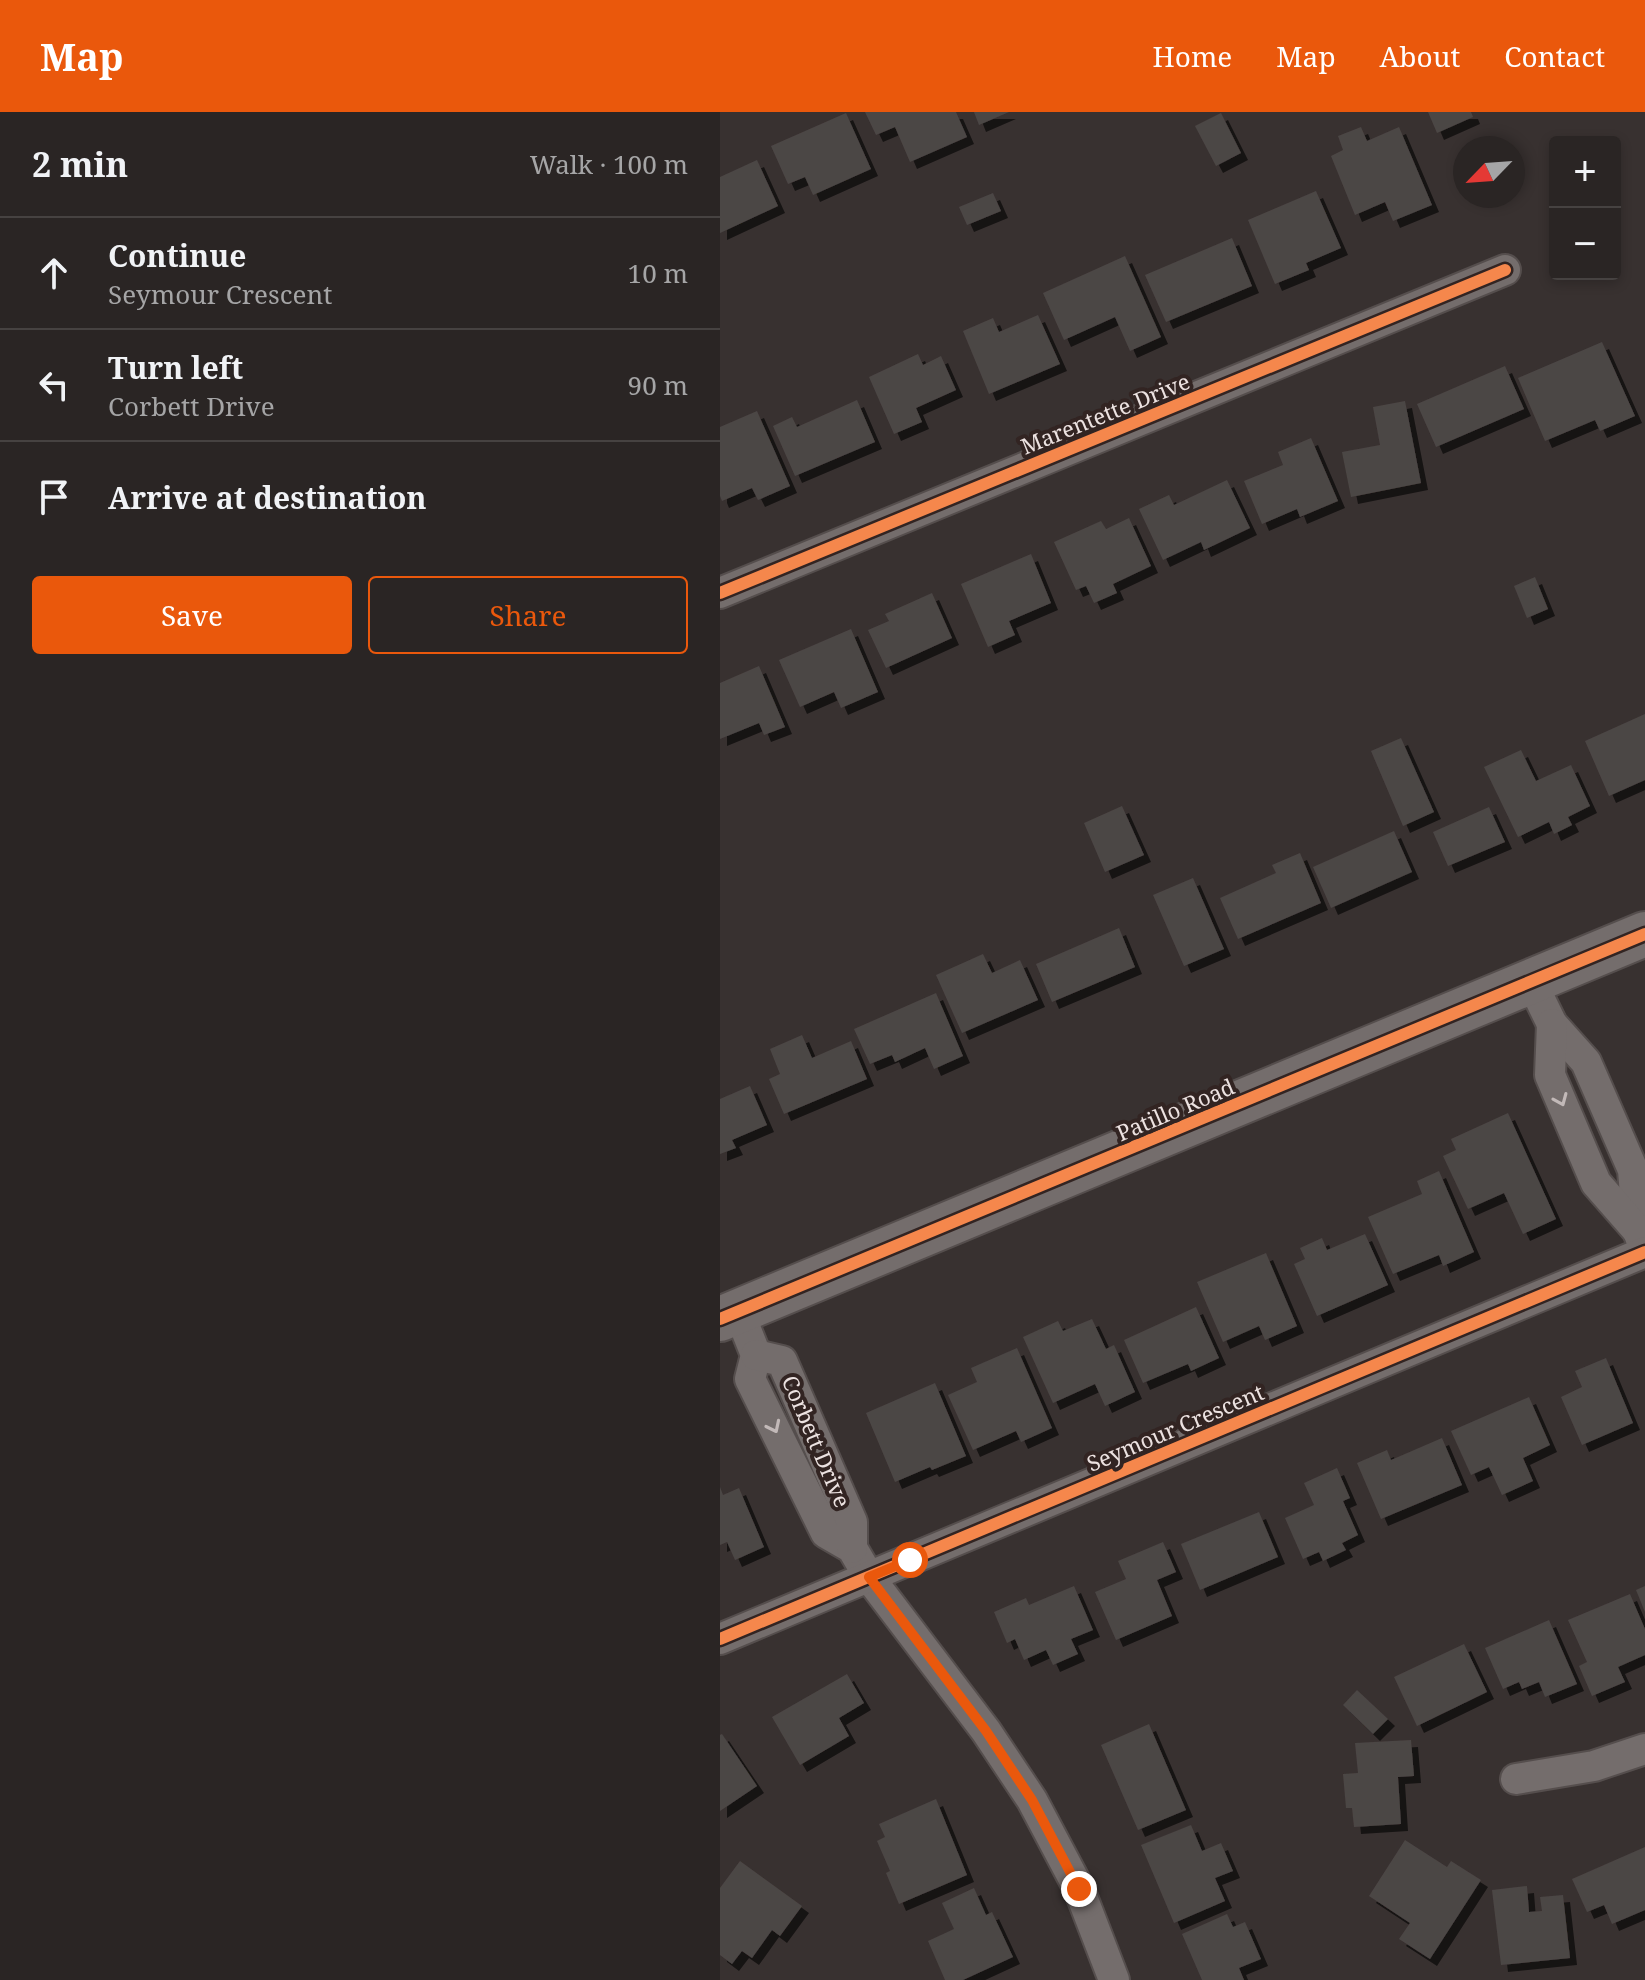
<!DOCTYPE html>
<html lang="en">
<head>
<meta charset="utf-8">
<style>
	:root { --surface:#2a2524; --page:#363131; --text:#f1f3f6; --muted:#a5a5a6; --line:#464241; --accent:#ea580c }
	body { margin:0; font-family:"Noto Serif",serif; background:var(--page); color:var(--text) }
	.controls { position:absolute; right:24px; top:24px; display:grid; overflow:hidden; border-radius:8px; box-shadow:0 4px 12px #0003 }
	.controls button { width:72px; height:72px; display:grid; place-items:center; padding:0; border:0; border-bottom:2px solid var(--line); background:var(--surface); color:var(--text); font:40px sans-serif }
	.compass { position:absolute; left:733px; top:24px; width:72px; height:72px; border-radius:50%; background:var(--surface); box-shadow:0 4px 12px #0003; rotate:245deg }
	.stop { position:absolute; width:24px; height:24px; margin:-18px; border:6px solid #ea580c; border-radius:50%; background:#fff }
	.stop.end { background:#ea580c; border-color:#fff; box-shadow:0 2px 8px #0008 }
	.list { margin:0; padding:0; list-style:none }
	h2 { display:flex; justify-content:space-between; align-items:center; height:104px; margin:0; padding:0 32px; font-size:34px }
	h2 small { font-size:26px; font-weight:400; color:var(--muted) }
	.list li { display:grid; grid-template-columns:52px 1fr auto; gap:24px; align-items:center; box-sizing:border-box; height:112px; padding:0 32px; border-top:2px solid var(--line) }
	.list b { display:block; font-size:30px; white-space:nowrap }
	.list p { margin:0; font-size:26px; white-space:nowrap; color:var(--muted) }
	.list em { font-size:26px; font-style:normal; color:var(--muted) }
	.actions { display:flex; gap:16px; padding:24px 32px }
	.actions a { flex:1; padding:18px 0; border:2px solid var(--accent); border-radius:8px; text-align:center; font-size:28px; color:var(--accent) }
	.actions .main { background:var(--accent); color:#fff }
	.icon { flex:none; width:44px; height:44px; fill:none; stroke:currentColor; stroke-width:2; stroke-linecap:round; stroke-linejoin:round }
	.map { position:relative; flex:none; width:925px; height:1868px; overflow:hidden }
	header { display:flex; align-items:center; gap:48px; box-sizing:border-box; height:112px; padding:0 40px; background:var(--accent); color:#fff }
	header strong { font-size:38px }
	nav { display:flex; gap:44px; margin-inline-start:auto; font-size:28px }
	main { display:flex }
	aside { flex:1; background:var(--surface) }
	.map>svg:first-child { display:block }
	.building { fill:#4c4645; filter:url(#shadow) }
	.lines { fill:none; stroke-linecap:round; stroke-linejoin:round }
	.street-casing { stroke:#554e4d; stroke-width:34 }
	.secondary-casing { stroke:#554e4d; stroke-width:48 }
	.street { stroke:#746d6c; stroke-width:30 }
	.secondary { stroke:#746d6c; stroke-width:44 }
	.cycleway-casing { stroke:#322422; stroke-width:17 }
	.cycleway { stroke:#f5874c; stroke-width:12 }
	.oneway { stroke:#c2b9b8 }
	.route { stroke:#ea580c; stroke-width:10 }
	.labels { text-anchor:middle; dominant-baseline:central; stroke-width:8; stroke-linejoin:round; paint-order:stroke }
	.street-label { font-size:22px; fill:#ece2e1; stroke:#322422 }
</style>
</head>
<body>
<header>
<strong>Map</strong>
<nav><a>Home</a><a>Map</a><a>About</a><a>Contact</a></nav>
</header>
<main>
<aside>
<h2>2 min<small>Walk · 100 m</small></h2>
<ul class="list">
<li><svg class="icon" aria-label="ahead" viewBox="0 0 24 24"><path d="M12 20V5M6 11l6-6 6 6"/></svg><div><b>Continue</b><p>Seymour Crescent</p></div><em>10 m</em></li>
<li><svg class="icon" aria-label="left" viewBox="0 0 24 24"><path d="M17 20v-9H6M10 6l-5 5 5 5"/></svg><div><b>Turn left</b><p>Corbett Drive</p></div><em>90 m</em></li>
<li><svg class="icon" aria-label="arrive" viewBox="0 0 24 24"><path d="M6 21V4h12l-3 4 3 4H6"/></svg><div><b>Arrive at destination</b></div></li>
</ul>
<div class="actions"><a class="main">Save</a><a>Share</a></div>
</aside>
<div class="map">
<svg width="925" height="1868" viewBox="0 0 925 1868">
	<defs>
		<filter id="shadow"><feDropShadow dx="7" dy="7" stdDeviation="0" flood-color="#0009"/></filter>
	</defs>
	<rect width="100%" height="100%" fill="#383130"/>
	<g class="building">
		<path d="M145 0H236L247 25 190 50 175 15 156 23Z"/>
		<path d="M254 0H289L259 13Z"/>
		<path d="M708 0H751L753 5 717 21Z"/>
		<path d="M126 1 151 57 93 83 85 65 68 72 51 34Z"/>
		<path d="M501 1 521 41 496 54 475 14Z"/>
		<path d="M641 15 647 29 679 15 712 93 673 109 665 90 635 103 611 44 623 38 618 24Z"/>
		<path d="M37 48 58 94 0 121V65Z"/>
		<path d="M596 79 621 136 586 151 589 158 555 172 528 108Z"/>
		<path d="M273 81 281 99 247 113 239 95Z"/>
		<path d="M512 126 532 174 446 210 425 163Z"/>
		<path d="M405 144 441 225 410 239 395 205 344 228 323 181Z"/>
		<path d="M318 203 340 252 269 282 243 219 273 206 279 220Z"/>
		<path d="M882 230 915 304 880 319 875 308 825 329 798 266Z"/>
		<path d="M198 242 203 253 221 244 236 278 196 296 202 310 174 322 149 265Z"/>
		<path d="M785 254 804 297 716 335 697 292Z"/>
		<path d="M137 288 155 330 75 364 53 314 72 305 77 315Z"/>
		<path d="M685 289 701 371 631 385 622 340 660 333 653 295Z"/>
		<path d="M37 299 70 374 38 388 32 376 2 389 0 384V315Z"/>
		<path d="M591 326 618 389 580 405 577 397 542 412 524 369 563 353 558 340Z"/>
		<path d="M507 368 530 416 484 438 481 430 443 448 419 397 449 383 454 393Z"/>
		<path d="M409 406 431 454 393 472 397 481 374 491 366 474 356 478 334 430 381 409 386 417Z"/>
		<path d="M311 442 331 491 289 509 295 523 268 535 241 472Z"/>
		<path d="M815 465 828 497 807 506 794 474Z"/>
		<path d="M212 481 232 526 166 556 148 518 169 509 165 502Z"/>
		<path d="M131 517 158 580 121 596 114 580 80 595 59 548Z"/>
		<path d="M39 554 65 615 44 623 39 611 0 627V571Z"/>
		<path d="M925 602V668L889 684 865 629Z"/>
		<path d="M681 626 714 700 683 714 651 639Z"/>
		<path d="M801 638 816 669 851 653 870 694 848 705 852 713 834 722 829 710 798 725 764 655Z"/>
		<path d="M402 694 424 743 385 760 364 711Z"/>
		<path d="M769 695 785 730 728 754 713 720Z"/>
		<path d="M674 719 692 760 611 796 593 755Z"/>
		<path d="M580 741 601 791 518 827 500 786 556 761 552 753Z"/>
		<path d="M473 766 504 837 464 854 433 783Z"/>
		<path d="M399 816 415 855 332 890 316 852Z"/>
		<path d="M263 842 272 861 300 848 318 888 242 921 216 863Z"/>
		<path d="M216 881 243 944 214 957 205 936 175 950 172 943 150 952 134 917Z"/>
		<path d="M82 923 92 946 131 929 147 967 64 1002 49 967 60 962 50 937Z"/>
		<path d="M30 974 47 1013 12 1028 16 1036 0 1042V987Z"/>
		<path d="M788 1001 836 1107 803 1122 784 1081 748 1097 723 1044 736 1038 731 1027Z"/>
		<path d="M719 1059 754 1140 723 1154 719 1143 673 1162 648 1105 702 1082 697 1069Z"/>
		<path d="M645 1122 668 1173 597 1204 574 1152 585 1147 580 1136 602 1126 607 1138Z"/>
		<path d="M546 1141 577 1214 545 1228 539 1214 503 1230 477 1170Z"/>
		<path d="M476 1195 499 1246 471 1259 468 1252 423 1271 404 1228Z"/>
		<path d="M372 1207 386 1237 394 1233 415 1280 385 1294 375 1272 333 1291 303 1225 338 1209 343 1219Z"/>
		<path d="M297 1236 332 1316 301 1330 296 1319 253 1338 228 1283 257 1270 251 1256Z"/>
		<path d="M886 1246 913 1311 862 1333 841 1285 862 1275 855 1259Z"/>
		<path d="M215 1271 246 1344 212 1358 210 1355 175 1370 146 1301Z"/>
		<path d="M809 1285 830 1333 803 1346 813 1369 782 1383 769 1355 751 1363 731 1319Z"/>
		<path d="M722 1326 742 1373 661 1407 637 1351 667 1338 671 1348Z"/>
		<path d="M617 1356 630 1386 623 1389 638 1423 622 1431 626 1438 603 1449 599 1440 583 1447 565 1406 594 1393 584 1371Z"/>
		<path d="M0 1375 3 1383 19 1376 44 1435 15 1448 7 1430 0 1433Z"/>
		<path d="M539 1400 558 1445 480 1478 461 1432Z"/>
		<path d="M443 1430 456 1460 437 1468 452 1504 396 1528 375 1480 406 1467 398 1449Z"/>
		<path d="M354 1474 373 1518 351 1527 358 1542 333 1553 326 1538 304 1548 295 1527 287 1531 274 1500 306 1486 309 1493Z"/>
		<path d="M925 1474V1500L916 1478Z"/>
		<path d="M910 1482 925 1517V1543L898 1555 905 1570 872 1584 859 1554 867 1550 848 1508Z"/>
		<path d="M829 1508 857 1572 825 1585 819 1570 802 1577 799 1570 783 1577 765 1536Z"/>
		<path d="M744 1532 767 1580 697 1614 674 1565Z"/>
		<path d="M127 1562 144 1591 119 1606 129 1624 80 1653 52 1605Z"/>
		<path d="M637 1578 668 1607 653 1622 623 1593Z"/>
		<path d="M429 1612 466 1698 418 1718 381 1633Z"/>
		<path d="M2 1622 37 1674 0 1699V1623Z"/>
		<path d="M691 1628 694 1664 678 1665 681 1712 634 1715 632 1696H626L623 1662 638 1661 635 1631Z"/>
		<path d="M216 1687 247 1763 179 1792 166 1761 170 1759 157 1729 165 1725 159 1712Z"/>
		<path d="M471 1713 482 1739 501 1731 513 1759 495 1766 505 1789 454 1811 421 1733Z"/>
		<path d="M685 1728 727 1755 731 1749 761 1768 710 1847 679 1827 690 1811 649 1784Z"/>
		<path d="M925 1735V1798L892 1812 884 1793 867 1800 852 1767Z"/>
		<path d="M20 1749 82 1794 60 1824 52 1818 32 1846 22 1839 12 1852 0 1843V1776Z"/>
		<path d="M807 1774 809 1800 822 1799 820 1785 843 1783 850 1846 781 1853 772 1778Z"/>
		<path d="M254 1776 266 1803 272 1800 293 1845 243 1868H225L208 1829 234 1817 222 1791Z"/>
		<path d="M507 1802 513 1815 525 1810 541 1847 519 1856 524 1868H482L462 1822Z"/>
	</g>
	<g class="lines">
		<g class="street-casing">
			<g id="street">
				<path d="M0 481 785 158"/>
				<path d="M812 871 832 912 866 950 913 1058 918 1119 925 1138"/>
				<path d="M832 912 830 963 876 1071 918 1119"/>
				<path d="M19 1200 36 1243 30 1267 106 1421 132 1436 149 1465 266 1619 312 1688 359 1777 394 1868"/>
				<path d="M36 1243 62 1249 132 1410V1436"/>
				<path d="M0 1527 925 1140"/>
				<path d="M796 1667 874 1654 925 1637"/>
			</g>
		</g>
		<g class="secondary-casing">
			<path id="secondary" d="M0 1207 925 822"/>
		</g>
		<use href="#street" class="street"/>
		<use href="#secondary" class="secondary"/>
		<g class="cycleway-casing">
			<g id="cycleway">
				<path d="M0 481 785 158"/>
				<path d="M0 1207 925 822"/>
				<path d="M0 1527 925 1140"/>
			</g>
		</g>
		<use href="#cycleway" class="cycleway"/>
	</g>
	<defs><path id="oneway-chevron" d="M-2-3.5L2.5 0L-2 3.5" fill="none" stroke-width="1.6" stroke-linecap="round" stroke-linejoin="round" transform="scale(2)"/></defs>
	<g class="oneway">
		<use href="#oneway-chevron" transform="translate(841 988) rotate(67)"/>
		<use href="#oneway-chevron" transform="translate(54 1315) rotate(64)"/>
	</g>
	<g class="lines">
		<path class="route" d="M190 1448 149 1465 266 1619 312 1688 359 1777"/>
	</g>
	<g class="labels">
		<g class="street-label">
			<text transform="translate(385 301) rotate(-22)">Marentette Drive</text>
			<text transform="translate(455 997) rotate(-23)">Patillo Road</text>
			<text transform="translate(455 1315) rotate(-23)">Seymour Crescent</text>
			<text transform="translate(97 1329) rotate(67)">Corbett Drive</text>
		</g>
	</g>
</svg>
<div class="controls">
<button>+</button>
<button>−</button>
</div>
<svg class="compass" viewBox="-18 -18 36 36"><path d="M0-13l5 13h-10z" fill="#e53935"/><path d="M0 13l5-13h-10z" fill="#a5a5a6"/></svg>
<div class="stop" style="left:190px;top:1448px"></div>
<div class="stop end" style="left:359px;top:1777px"></div>
</div>
</main>
</body>
</html>
